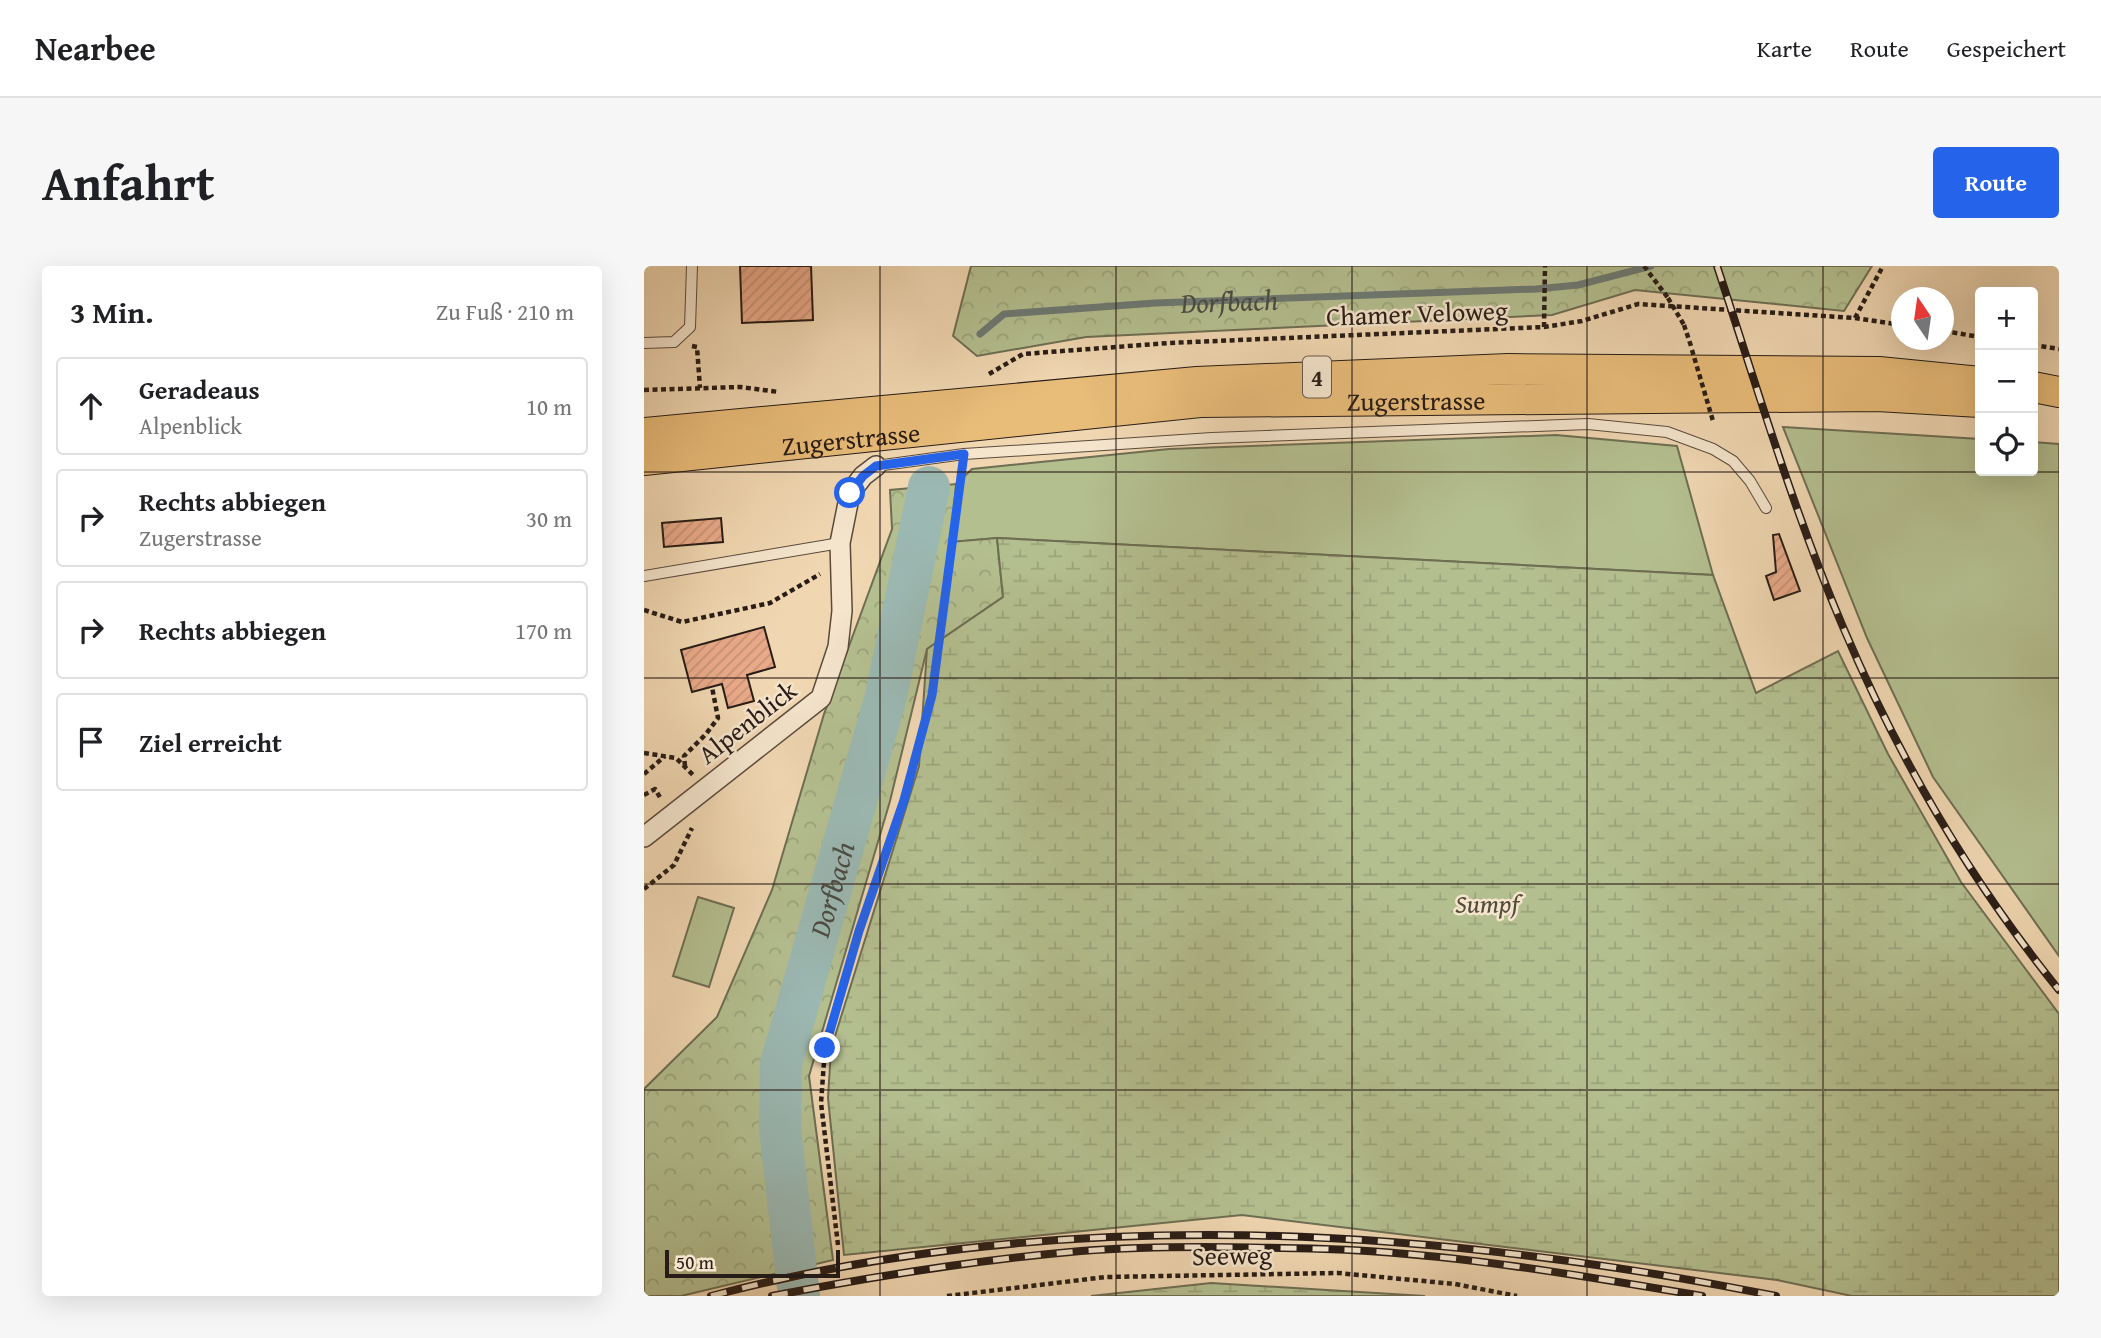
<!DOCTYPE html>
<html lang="de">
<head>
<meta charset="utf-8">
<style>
	:root { --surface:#fff; --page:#f6f6f6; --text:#202124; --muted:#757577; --line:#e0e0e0; --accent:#2563eb }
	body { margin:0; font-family:"Gentium Book Plus",serif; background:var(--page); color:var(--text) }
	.controls { position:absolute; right:21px; top:21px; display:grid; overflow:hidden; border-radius:7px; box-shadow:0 7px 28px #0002 }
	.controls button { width:63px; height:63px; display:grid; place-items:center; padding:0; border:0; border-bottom:2px solid var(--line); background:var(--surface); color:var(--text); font:35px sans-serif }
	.compass { position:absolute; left:1247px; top:21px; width:63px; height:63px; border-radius:50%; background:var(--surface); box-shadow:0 7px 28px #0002; rotate:347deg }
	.scale { position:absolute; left:21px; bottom:18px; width:175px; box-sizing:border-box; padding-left:7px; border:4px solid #281c16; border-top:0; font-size:19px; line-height:24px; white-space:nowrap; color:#281c16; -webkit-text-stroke:5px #f5e5cd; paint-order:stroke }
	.stop { position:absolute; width:21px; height:21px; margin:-16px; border:5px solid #2563eb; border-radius:50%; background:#fff }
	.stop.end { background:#2563eb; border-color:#fff; box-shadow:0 2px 7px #0008 }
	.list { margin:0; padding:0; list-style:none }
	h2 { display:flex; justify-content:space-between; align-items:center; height:91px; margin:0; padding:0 28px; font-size:30px }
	h2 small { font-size:23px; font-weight:400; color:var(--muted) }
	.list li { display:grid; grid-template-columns:46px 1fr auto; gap:21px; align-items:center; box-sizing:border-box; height:98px; margin:0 14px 14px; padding:0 14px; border:2px solid var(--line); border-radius:7px }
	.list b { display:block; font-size:26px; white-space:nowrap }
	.list p { margin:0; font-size:23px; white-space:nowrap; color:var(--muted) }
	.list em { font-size:23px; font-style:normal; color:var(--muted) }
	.icon { flex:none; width:38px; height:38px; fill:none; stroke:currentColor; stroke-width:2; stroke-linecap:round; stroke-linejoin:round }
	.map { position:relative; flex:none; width:1415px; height:1030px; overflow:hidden; border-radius:7px }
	header { display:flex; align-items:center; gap:42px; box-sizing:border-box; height:98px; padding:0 35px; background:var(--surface); border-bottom:2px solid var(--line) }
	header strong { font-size:33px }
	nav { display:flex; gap:38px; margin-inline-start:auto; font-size:24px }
	.intro { display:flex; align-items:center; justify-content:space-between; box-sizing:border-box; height:168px; padding:0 42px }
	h1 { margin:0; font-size:49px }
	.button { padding:18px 32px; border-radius:7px; background:var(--accent); color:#fff; font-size:24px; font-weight:700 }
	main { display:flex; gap:42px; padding:0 42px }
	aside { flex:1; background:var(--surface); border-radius:7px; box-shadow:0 7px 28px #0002 }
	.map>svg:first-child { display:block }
	.grass { fill:#b4bf90; stroke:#6e6e53; stroke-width:2 }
	.forest { fill:url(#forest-crowns); stroke:#6e6e53; stroke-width:2 }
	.wetland { fill:url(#wetland-marsh); stroke:#6e6e53; stroke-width:2 }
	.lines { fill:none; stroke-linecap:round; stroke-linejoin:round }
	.stream { stroke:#6d7a74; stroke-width:7 }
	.river { stroke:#9bb8b2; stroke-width:42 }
	.building { fill:url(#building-hatch); stroke:#281c16; stroke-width:2 }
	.service-casing { stroke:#5a4b3d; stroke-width:12 }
	.minor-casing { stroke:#5a4b3d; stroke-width:22 }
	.primary-casing { stroke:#281c16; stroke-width:32 }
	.path { stroke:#281c16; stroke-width:4.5; stroke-dasharray:5 3.5; stroke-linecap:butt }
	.service { stroke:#f5e5cd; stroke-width:10 }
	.minor { stroke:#f5e5cd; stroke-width:19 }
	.primary { stroke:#e8bc79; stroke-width:30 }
	.rail-casing { stroke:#281c16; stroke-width:8 }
	.rail { stroke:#f5e5cd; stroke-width:5; stroke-dasharray:16; stroke-linecap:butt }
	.path-bridge { stroke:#281c16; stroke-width:4.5; stroke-dasharray:5 3.5; stroke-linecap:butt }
	.route { stroke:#2563eb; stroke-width:9 }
	.grid { fill:none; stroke:#281c16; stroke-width:2; stroke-opacity:0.55 }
	.labels { text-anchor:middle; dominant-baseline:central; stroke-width:5; stroke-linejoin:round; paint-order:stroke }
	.shield { fill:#f5e5cd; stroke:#66584d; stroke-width:2 }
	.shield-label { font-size:24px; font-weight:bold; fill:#281c16 }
	.street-label { font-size:26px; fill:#281c16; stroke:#f5e5cd }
	.park-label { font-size:26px; font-style:italic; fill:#524d3b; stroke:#f5e5cd }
	.water-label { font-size:28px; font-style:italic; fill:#4a4b45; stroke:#f5e5cd }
</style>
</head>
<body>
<header>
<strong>Nearbee</strong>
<nav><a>Karte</a><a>Route</a><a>Gespeichert</a></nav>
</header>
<div class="intro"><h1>Anfahrt</h1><a class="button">Route</a></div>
<main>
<aside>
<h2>3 Min.<small>Zu Fuß · 210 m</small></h2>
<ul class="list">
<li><svg class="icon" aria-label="ahead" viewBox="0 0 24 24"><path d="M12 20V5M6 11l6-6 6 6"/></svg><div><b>Geradeaus</b><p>Alpenblick</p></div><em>10 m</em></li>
<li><svg class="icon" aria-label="right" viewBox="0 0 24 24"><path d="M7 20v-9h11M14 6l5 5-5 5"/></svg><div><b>Rechts abbiegen</b><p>Zugerstrasse</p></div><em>30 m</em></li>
<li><svg class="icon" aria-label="right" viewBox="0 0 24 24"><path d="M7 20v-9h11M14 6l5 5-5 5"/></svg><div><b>Rechts abbiegen</b></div><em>170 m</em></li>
<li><svg class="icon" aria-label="arrive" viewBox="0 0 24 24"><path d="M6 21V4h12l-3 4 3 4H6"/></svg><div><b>Ziel erreicht</b></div></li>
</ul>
</aside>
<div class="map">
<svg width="1415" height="1030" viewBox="0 0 1415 1030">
	<defs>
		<pattern id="forest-crowns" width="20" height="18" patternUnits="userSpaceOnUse" patternTransform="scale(1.75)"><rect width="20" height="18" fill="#b4bf90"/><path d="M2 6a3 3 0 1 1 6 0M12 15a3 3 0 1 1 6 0" fill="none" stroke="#9ba47b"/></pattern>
		<pattern id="wetland-marsh" width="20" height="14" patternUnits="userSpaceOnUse" patternTransform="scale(1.75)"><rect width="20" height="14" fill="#b4bf90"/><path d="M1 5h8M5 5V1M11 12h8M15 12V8" fill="none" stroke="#9ba47b"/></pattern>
		<pattern id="building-hatch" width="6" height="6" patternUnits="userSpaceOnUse" patternTransform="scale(1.75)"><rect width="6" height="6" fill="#e9aa89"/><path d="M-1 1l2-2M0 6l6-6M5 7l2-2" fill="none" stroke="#c89276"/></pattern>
	</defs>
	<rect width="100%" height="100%" fill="#f0d7b2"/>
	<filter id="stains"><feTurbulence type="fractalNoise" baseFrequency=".00286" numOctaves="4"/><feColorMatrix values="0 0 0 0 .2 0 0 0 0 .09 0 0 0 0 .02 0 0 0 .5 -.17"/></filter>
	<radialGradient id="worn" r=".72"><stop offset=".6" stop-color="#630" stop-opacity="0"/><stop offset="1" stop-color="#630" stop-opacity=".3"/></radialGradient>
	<g class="grass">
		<path d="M1139 161 1336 173V205H1389V176L1415 178V690L1289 511 1223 372Z"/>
		<path d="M912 169 1033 180 1069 309 353 272 307 276 312 218 328 203 525 183Z"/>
		<path d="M54 631 90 642 65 721 29 710Z"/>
	</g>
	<g class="forest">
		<path d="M327 0H1228L1200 45 991 24 908 49 442 71 333 90 309 70Z"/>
		<path d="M312 218 307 276 353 272 359 331 283 383 246 535 165 810 189 994 37 1030H0V823L73 751 128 624 180 448 248 263 246 224Z"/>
	</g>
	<g class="wetland">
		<path d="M353 272 1069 309 1112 427 1194 385 1244 488 1317 616 1415 748V1030H1208L1133 1014 598 949 200 989 184 832 187 783 275 500 283 383 359 331Z"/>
		<path d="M567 1017 781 1030H447Z"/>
	</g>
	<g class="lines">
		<path class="stream" id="s1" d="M336 68 360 48 511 37 892 23 934 19 1007 0"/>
		<path class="river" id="s2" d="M155 1030 136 863 137 798 242 430 285 221"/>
	</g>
	<g class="building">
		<path d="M96 0H167L169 54 98 57Z"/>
		<path d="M77 252 79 276 20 281 18 257Z"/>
		<path d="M1135 268 1156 325 1130 334 1122 310 1132 306 1129 269Z"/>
		<path d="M120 361 131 401 103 409 110 435 84 442 78 418 48 426 37 384Z"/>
	</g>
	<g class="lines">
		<g class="service-casing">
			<g id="service">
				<path d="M0 77 30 76 46 61 48 0"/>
				<path d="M232 200 320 188 568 172 944 158 1023 166 1069 183 1089 195 1106 215 1122 242"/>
				<path d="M0 310 196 277"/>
			</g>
		</g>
		<g class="minor-casing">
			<path id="minor" d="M0 571 177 432 194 381 198 345 196 277 206 227 219 210 232 200"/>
		</g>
		<g class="primary-casing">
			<g id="primary">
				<path d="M1389 121 1415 126"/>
				<path d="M0 167 553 116 864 103 1235 106 1336 116"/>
				<path id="s3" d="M0 194 556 136 1233 130 1336 136"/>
			</g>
		</g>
		<g class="path">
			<path d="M1000 0 1024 32"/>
			<path d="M1211 52 1239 0"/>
			<path d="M1040 59 1047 80"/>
			<path d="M900 61 901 0"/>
			<path d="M1300 65 1336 71"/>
			<path d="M1389 79 1415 83"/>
			<path d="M48 80 53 81 56 122"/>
			<path d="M345 108 379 88 525 77 900 61 938 55 994 38 1211 52 1258 59"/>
			<path d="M0 124 96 121 135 126"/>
			<path d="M0 344 38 356 126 337 176 308"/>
			<path d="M0 487 32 492 49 509"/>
			<path d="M41 500 40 490 62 468 74 452 68 421"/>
			<path d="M0 508 21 490"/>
			<path d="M0 529 11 523 17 533"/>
			<path d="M0 623 30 599 48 562"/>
			<path d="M194 979 177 837 181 782 215 665 259 534 288 429 319 203"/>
			<path d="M303 1030 462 1011 694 1007 811 1018 873 1030"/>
		</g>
		<use href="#service" class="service"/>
		<use href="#minor" class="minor"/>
		<use href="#primary" class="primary"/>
		<g class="rail-casing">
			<g id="rail">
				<path d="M1073 0C1113 121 1149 244 1199 361 1254 491 1326 614 1415 724"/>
				<path d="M67 1030C416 938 781 960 1132 1030"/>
				<path d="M128 1030C231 1010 333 994 437 985 518 979 600 981 681 983 807 987 934 1009 1058 1030"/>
			</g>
		</g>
		<use href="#rail" class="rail"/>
		<g class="path-bridge">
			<path d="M1024 32 1040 59"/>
			<path d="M1048 84 1069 155"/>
		</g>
	</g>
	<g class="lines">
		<path class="route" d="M181 782 215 665 260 534 288 429 320 188 232 200 219 210 206 227"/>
	</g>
	<path class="grid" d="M236 0V1030M472 0V1030M708 0V1030M943 0V1030M1179 0V1030M0 206H1415M0 412H1415M0 618H1415M0 824H1415"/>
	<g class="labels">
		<rect class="shield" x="659" y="90.5" width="28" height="41" rx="5"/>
		<g class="shield-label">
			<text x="673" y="111">4</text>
		</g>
		<g class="street-label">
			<text transform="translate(773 47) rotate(-2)">Chamer Veloweg</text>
			<text stroke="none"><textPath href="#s3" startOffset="775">Zugerstrasse</textPath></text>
			<text stroke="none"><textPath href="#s3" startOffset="208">Zugerstrasse</textPath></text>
			<text transform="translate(103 456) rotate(-38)">Alpenblick</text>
			<text transform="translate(588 989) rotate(-1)">Seeweg</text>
		</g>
		<g class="park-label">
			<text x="843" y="637">Sumpf</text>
		</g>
		<g class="water-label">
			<text stroke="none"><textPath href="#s1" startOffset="257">Dorfbach</textPath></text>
			<text stroke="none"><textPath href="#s2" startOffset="415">Dorfbach</textPath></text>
		</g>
	</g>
	<rect width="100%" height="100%" filter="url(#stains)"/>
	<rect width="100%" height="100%" fill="url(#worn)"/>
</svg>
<div class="controls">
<button>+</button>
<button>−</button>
<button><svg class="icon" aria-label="locate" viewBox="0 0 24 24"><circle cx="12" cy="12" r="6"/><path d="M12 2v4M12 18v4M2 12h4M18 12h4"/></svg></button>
</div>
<svg class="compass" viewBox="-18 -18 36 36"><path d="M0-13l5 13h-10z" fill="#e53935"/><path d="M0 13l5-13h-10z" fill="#757577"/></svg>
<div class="scale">50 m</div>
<div class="stop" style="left:206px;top:227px"></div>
<div class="stop end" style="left:181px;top:782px"></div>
</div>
</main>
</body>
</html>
